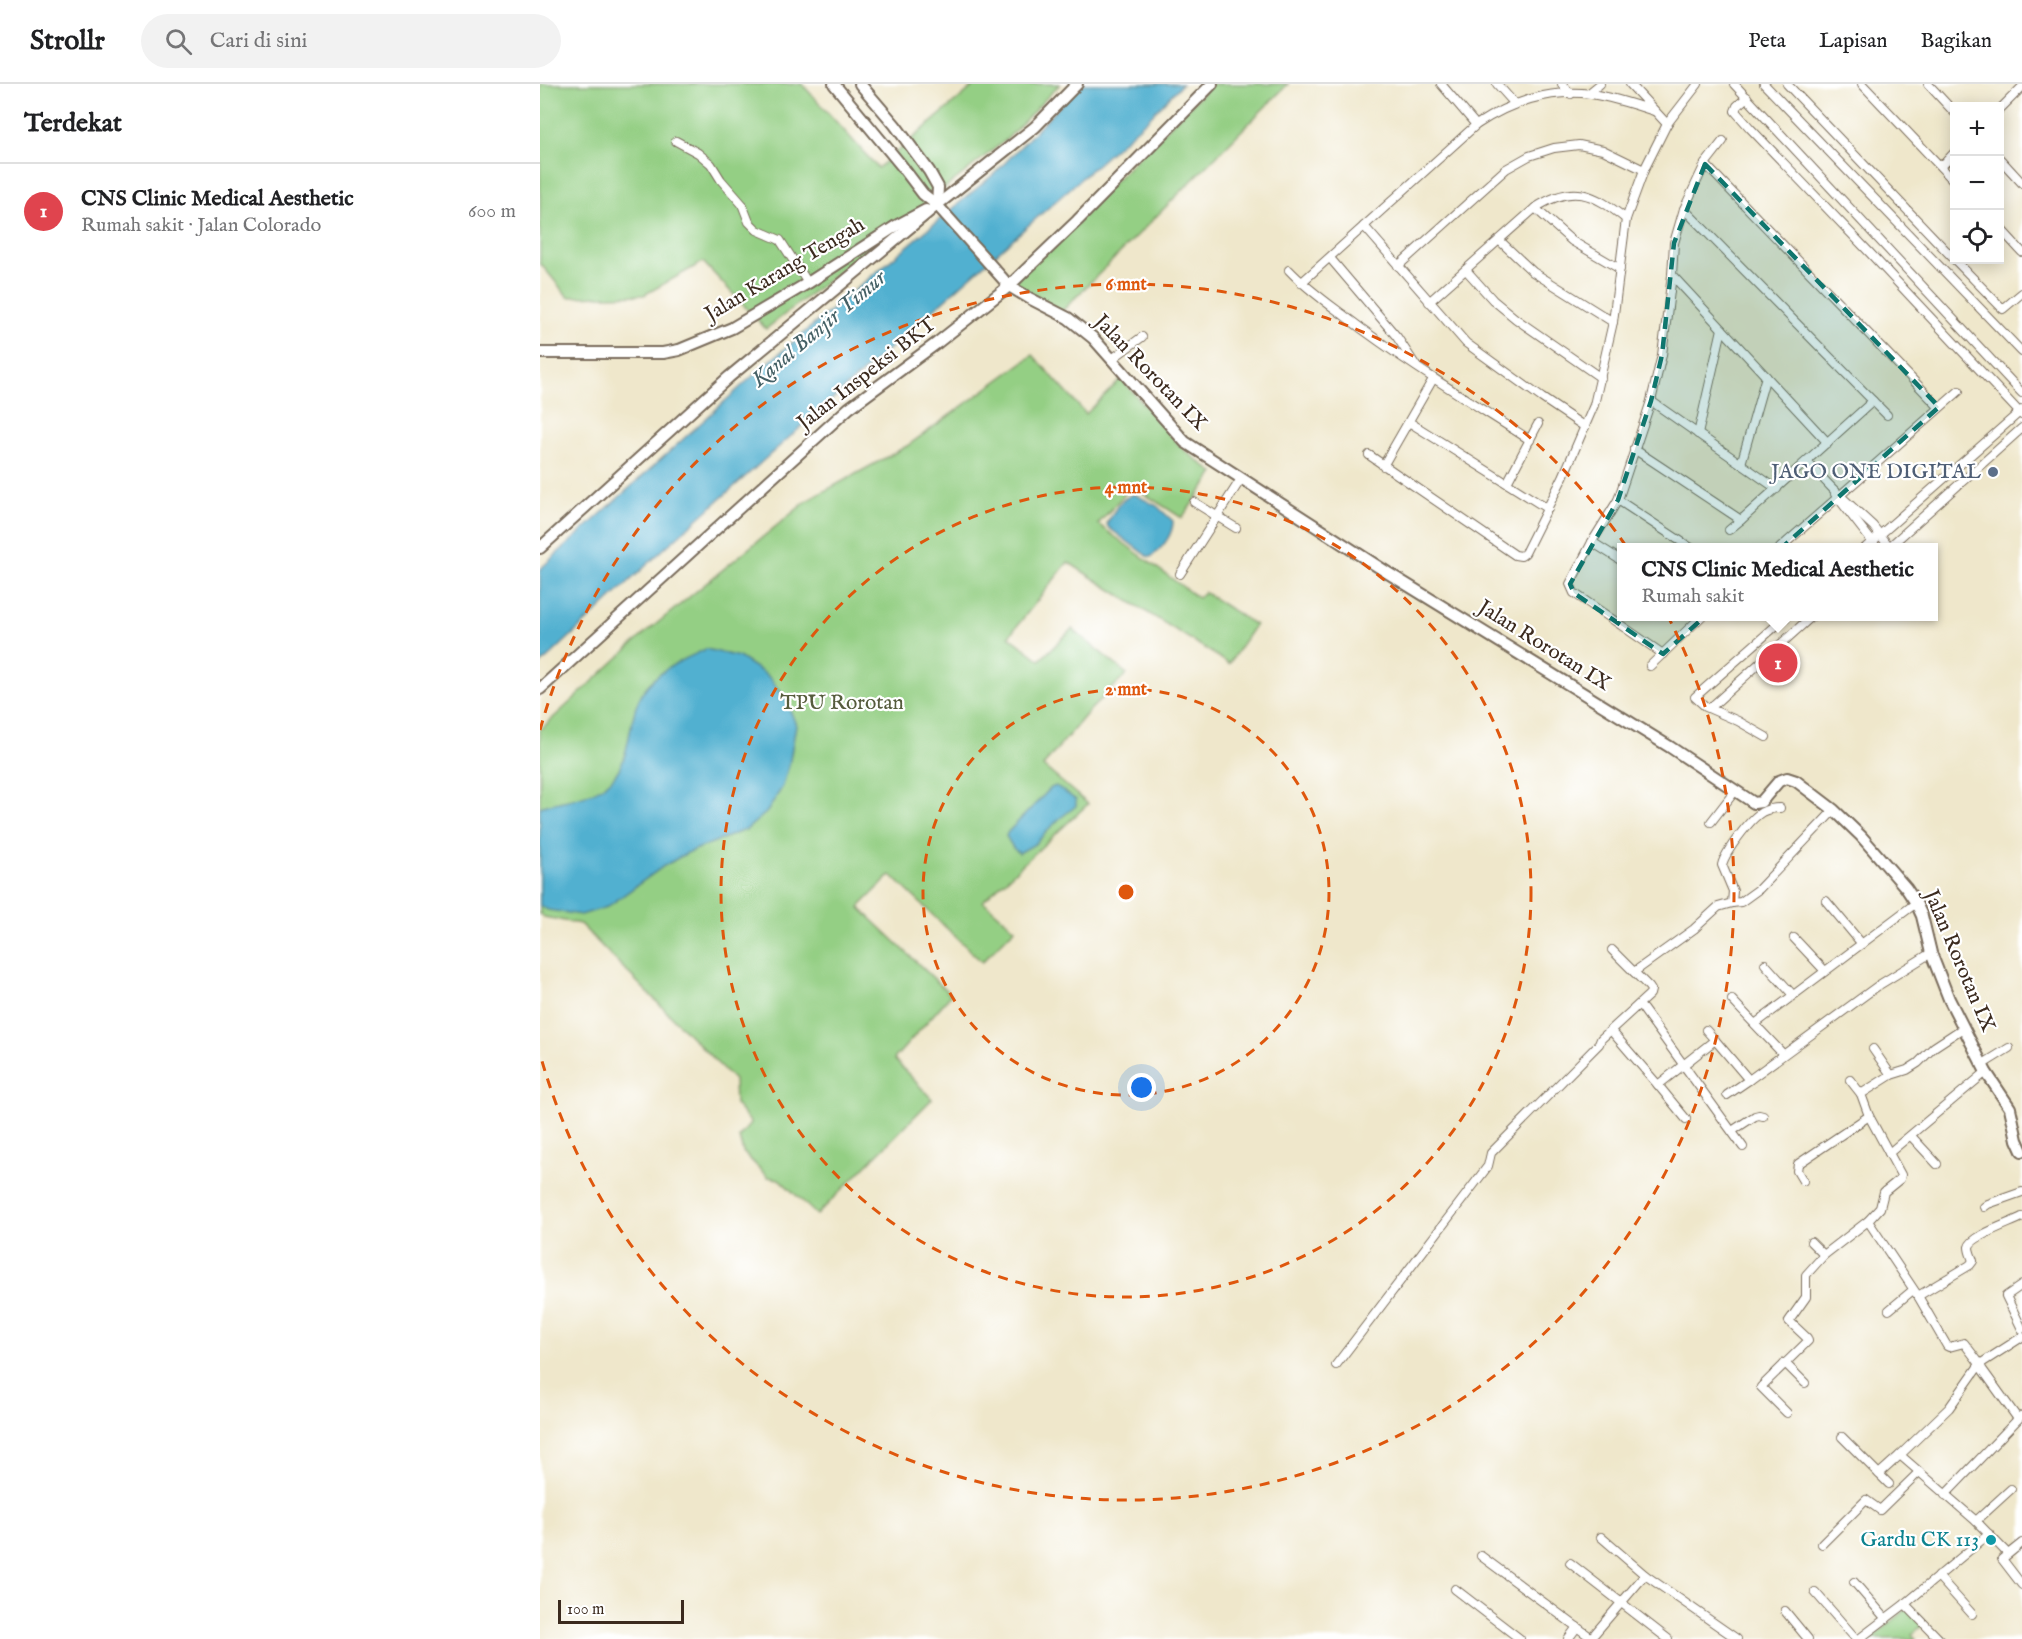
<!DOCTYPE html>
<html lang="id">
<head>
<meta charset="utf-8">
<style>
	:root { --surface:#fff; --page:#f2f2f2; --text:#202124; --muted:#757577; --line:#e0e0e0; --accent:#0f766e }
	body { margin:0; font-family:"IM FELL English",serif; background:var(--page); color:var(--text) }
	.controls { position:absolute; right:18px; top:18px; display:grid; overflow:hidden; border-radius:0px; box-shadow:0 3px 15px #0003 }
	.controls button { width:54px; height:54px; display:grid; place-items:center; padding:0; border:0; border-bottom:2px solid var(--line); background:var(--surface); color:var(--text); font:30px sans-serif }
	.scale { position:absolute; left:18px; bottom:15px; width:126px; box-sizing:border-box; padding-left:6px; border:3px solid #3b2a1e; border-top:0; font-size:16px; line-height:21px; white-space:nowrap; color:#3b2a1e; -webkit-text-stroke:4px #fff; paint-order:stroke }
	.you { position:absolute; left:602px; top:1004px; width:21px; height:21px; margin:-15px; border:4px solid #fff; border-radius:50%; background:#1a73e8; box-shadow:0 0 0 9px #1a73e833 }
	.badge { display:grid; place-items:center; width:39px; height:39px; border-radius:50%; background:var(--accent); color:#fff; font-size:20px; font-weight:700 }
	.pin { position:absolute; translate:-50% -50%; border:3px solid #fff; box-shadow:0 2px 6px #0006 }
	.popup { position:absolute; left:1077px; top:459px; width:321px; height:78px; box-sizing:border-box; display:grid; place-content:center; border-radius:0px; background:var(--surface); filter:drop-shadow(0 2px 4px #0005); font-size:20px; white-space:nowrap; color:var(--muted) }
	.popup b { font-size:22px; color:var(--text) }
	.popup::after { content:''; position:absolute; left:50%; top:100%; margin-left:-12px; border:12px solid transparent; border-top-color:var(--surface) }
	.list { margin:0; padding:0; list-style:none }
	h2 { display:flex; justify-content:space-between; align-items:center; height:78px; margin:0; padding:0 24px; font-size:26px }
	h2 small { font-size:20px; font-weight:400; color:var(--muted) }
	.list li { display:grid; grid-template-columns:39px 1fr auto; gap:18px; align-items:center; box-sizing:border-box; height:96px; padding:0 24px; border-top:2px solid var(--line) }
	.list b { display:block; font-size:22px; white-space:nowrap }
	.list p { margin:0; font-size:20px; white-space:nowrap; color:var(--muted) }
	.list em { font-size:20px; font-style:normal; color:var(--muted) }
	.icon { flex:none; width:33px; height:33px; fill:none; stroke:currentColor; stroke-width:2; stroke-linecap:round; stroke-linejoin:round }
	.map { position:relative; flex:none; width:1482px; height:1555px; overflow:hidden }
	header { display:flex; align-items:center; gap:36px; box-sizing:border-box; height:84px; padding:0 30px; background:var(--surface); border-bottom:2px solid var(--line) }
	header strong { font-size:28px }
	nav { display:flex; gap:33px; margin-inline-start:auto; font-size:21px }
	.search { width:420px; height:54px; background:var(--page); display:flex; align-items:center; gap:15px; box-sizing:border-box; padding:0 21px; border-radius:33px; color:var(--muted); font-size:22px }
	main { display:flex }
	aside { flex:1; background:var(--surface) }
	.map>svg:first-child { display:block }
	.green { fill:#94cf84; stroke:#687c51; stroke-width:1.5 }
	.water { fill:#51b0d0; stroke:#466d77; stroke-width:1.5 }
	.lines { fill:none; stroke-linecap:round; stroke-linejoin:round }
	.street-casing { stroke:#7a6c5b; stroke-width:10 }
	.secondary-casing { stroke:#7a6c5b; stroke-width:14 }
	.street { stroke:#fff; stroke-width:8 }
	.secondary { stroke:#fff; stroke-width:10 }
	.marked { fill:#0f766e; fill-opacity:0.2; stroke:#0f766e; stroke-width:4.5; stroke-dasharray:12 8; stroke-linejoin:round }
	.ring { fill:none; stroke:#df570d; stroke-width:3; stroke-dasharray:10 8 }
	.service-dot { fill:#5c6f8a; stroke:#fff; stroke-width:2 }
	.culture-dot { fill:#0f9aa8; stroke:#fff; stroke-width:2 }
	.labels { text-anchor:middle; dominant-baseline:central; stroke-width:4.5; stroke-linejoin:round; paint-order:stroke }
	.street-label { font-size:21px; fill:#3b2a1e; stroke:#fff }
	.service-label { font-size:21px; fill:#4e5e75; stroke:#fff; text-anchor:end }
	.park-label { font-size:21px; fill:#565c3d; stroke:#fff }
	.culture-label { font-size:21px; fill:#0d838f; stroke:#fff; text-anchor:end }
	.water-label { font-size:22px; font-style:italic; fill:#446065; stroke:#fff }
	.centre { fill:#df570d; stroke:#fff; stroke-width:3 }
	.ring-label { font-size:18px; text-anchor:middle; font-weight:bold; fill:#df570d; stroke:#fff; stroke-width:4.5; stroke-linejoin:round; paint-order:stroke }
</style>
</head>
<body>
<header>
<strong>Strollr</strong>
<div class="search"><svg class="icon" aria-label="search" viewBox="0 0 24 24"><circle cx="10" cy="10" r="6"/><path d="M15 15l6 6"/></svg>Cari di sini</div>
<nav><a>Peta</a><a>Lapisan</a><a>Bagikan</a></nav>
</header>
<main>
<aside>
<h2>Terdekat<small></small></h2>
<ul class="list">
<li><span class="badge" style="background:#e0444e">1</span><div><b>CNS Clinic Medical Aesthetic</b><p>Rumah sakit · Jalan Colorado</p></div><em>600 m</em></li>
</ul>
</aside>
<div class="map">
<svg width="1482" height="1555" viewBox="0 0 1482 1555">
	<rect width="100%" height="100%" fill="#fff"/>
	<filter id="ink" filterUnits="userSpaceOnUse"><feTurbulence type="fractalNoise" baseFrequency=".0167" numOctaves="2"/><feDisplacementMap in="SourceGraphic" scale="12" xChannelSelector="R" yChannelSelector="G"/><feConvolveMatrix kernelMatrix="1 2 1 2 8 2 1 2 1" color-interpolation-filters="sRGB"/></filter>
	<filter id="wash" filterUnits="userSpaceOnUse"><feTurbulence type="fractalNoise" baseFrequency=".008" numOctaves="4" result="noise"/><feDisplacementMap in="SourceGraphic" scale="24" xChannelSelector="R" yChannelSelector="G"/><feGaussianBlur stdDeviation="1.35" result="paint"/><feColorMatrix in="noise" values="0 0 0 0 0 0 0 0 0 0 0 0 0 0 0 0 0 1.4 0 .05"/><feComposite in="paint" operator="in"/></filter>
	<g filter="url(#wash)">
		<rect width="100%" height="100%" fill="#efe7cb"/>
		<g class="green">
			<path d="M0 0H262L338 84 436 0H520L467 55 226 245 163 178 104 211 28 213 0 179Z"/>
			<path d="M672 0H748L520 229 469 202Z"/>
			<path d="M493 271 546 330 581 295 644 366 674 389 642 434 592 402 558 440 658 514 664 508 715 541 689 580C635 545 581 513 528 478L469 552 500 576 532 545 587 590 550 626 503 682 548 720 443 817 475 845 442 878 351 791 319 823 411 911 354 975 392 1015 277 1131 239 1095 228 1093 203 1068 199 1053 211 1039 195 1020 194 996 40 840 4 833 0 830V646L104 550 268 416 367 362Z"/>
			<path d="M1369 1523 1386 1539 1372 1550 1376 1555H1331Z"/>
		</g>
		<g class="water">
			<path d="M541 0H642L607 36 126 463 0 581V485L217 288 455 89Z"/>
			<path d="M594 410 617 422 633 437C633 452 622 464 611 473L607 472 568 443 567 439C574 427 580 415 594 410Z"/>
			<path d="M166 565 199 573 227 591 245 613 256 641 250 676 243 702 227 728 207 745 147 769 124 782 67 823 41 831 8 826 0 822V723C22 716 46 715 65 701 97 678 83 629 108 601 124 583 145 575 166 565Z"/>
			<path d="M516 702 536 716V722L519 735 495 760 479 769 473 764 466 752 468 748 511 704Z"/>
		</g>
	</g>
	<g filter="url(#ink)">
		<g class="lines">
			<g class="street-casing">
				<g id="street">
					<path d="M901 0 936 41"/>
					<path d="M957 0 975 20"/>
					<path d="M1022 0 1031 10"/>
					<path d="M1090 0 1127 40"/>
					<path d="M1194 0 1482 309"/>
					<path d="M1224 0 1482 268"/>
					<path d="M1247 0 1414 175"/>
					<path d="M1322 0 1414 97"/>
					<path d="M1388 0 1414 28"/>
					<path d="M1049 9 1060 0"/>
					<path d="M1207 13 1197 22 1195 27 1210 44 1329 168 1482 331"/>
					<path d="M1460 25 1482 3"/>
					<path d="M136 57 158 69 171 80 181 96 202 120 209 138 217 146 240 156 268 199"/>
					<path d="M1460 75 1482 99"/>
					<path d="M1165 80 1399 323"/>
					<path d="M1401 83 1414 69"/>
					<path d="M995 124 1032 157 1080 185"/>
					<path d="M824 142 926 259 1002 314 1045 343"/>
					<path d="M1460 144 1482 168"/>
					<path d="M959 156 993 188 1073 238"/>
					<path d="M790 174 857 253 876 282"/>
					<path d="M1415 176 1463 225 1482 209"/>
					<path d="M858 182 966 85 989 72 1014 64 1039 61 1063 66 1104 86"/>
					<path d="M749 186C766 204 786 218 806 233 865 278 928 316 990 356"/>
					<path d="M926 186 953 216 976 235 1061 294"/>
					<path d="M1132 191 1288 359"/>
					<path d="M761 199 936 41C969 19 1010 4 1051 10 1072 13 1093 20 1114 27"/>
					<path d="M889 218 995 124C1033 99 1053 109 1086 135"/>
					<path d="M572 275 602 253"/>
					<path d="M1111 317 1237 405"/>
					<path d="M1333 317 1347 331"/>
					<path d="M869 338 1008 425"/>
					<path d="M1158 350 1182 245"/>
					<path d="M1094 365 1201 436 1333 317 1144 125"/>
					<path d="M829 371 975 471 981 472 985 469 1023 393 1054 321 1073 238 1086 135 1104 86 1127 40 1158 0"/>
					<path d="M1267 378 1293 405 1333 442 1349 462"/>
					<path d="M1201 380 1226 292"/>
					<path d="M843 382 893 295"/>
					<path d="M967 399 998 340"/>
					<path d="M1295 410 1337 464"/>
					<path d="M1078 416 1151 464"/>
					<path d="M654 418 696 444"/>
					<path d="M1189 446 1201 436"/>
					<path d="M1052 458 1082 477"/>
					<path d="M1240 464 1419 307"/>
					<path d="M1325 464 1482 326"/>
					<path d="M1348 464 1482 344"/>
					<path d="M640 490 701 395"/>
					<path d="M1123 570 1034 509 1030 500 1052 458 1078 416 1111 317 1122 271 1132 191 1134 159 1144 125 1165 80 1183 57"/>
					<path d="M1110 582 1162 532"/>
					<path d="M1170 624 1272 532"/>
					<path d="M1226 653 1198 637 1166 623 1155 613 1247 532"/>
					<path d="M1171 738 1195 707"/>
					<path d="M1286 817 1322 860"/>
					<path d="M1192 819 1201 818 1219 805 1294 726"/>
					<path d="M1254 854 1285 887"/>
					<path d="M1225 880 1253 911"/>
					<path d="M1094 888 1154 845 1178 823 1192 819 1193 807 1182 781C1185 768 1210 735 1222 728 1228 725 1234 724 1240 724"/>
					<path d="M1192 916 1243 970"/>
					<path d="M1103 925 1203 1063"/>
					<path d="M1215 940 1376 819"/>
					<path d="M1166 946 1175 956"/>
					<path d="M1074 950 1118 1001 1175 956 1209 996 1339 901 1391 869"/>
					<path d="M1333 965 1351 991"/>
					<path d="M1443 980 1469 964"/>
					<path d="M1310 996 1321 1010"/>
					<path d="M1118 1001 1146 1035"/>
					<path d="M1187 1011 1209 996"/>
					<path d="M1192 1047 1215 1032 1219 1031 1223 1032"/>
					<path d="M1371 1052 1397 1080"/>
					<path d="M1349 1069 1329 1032 1321 1010 1351 991 1367 986 1378 979 1394 963 1423 944"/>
					<path d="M1263 1097 1257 1087 1258 1080 1329 1032"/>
					<path d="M1444 1123 1448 1120 1482 1108"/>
					<path d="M1328 1137 1378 1212 1407 1262 1409 1263 1424 1259 1440 1280 1409 1324 1360 1371 1436 1437 1468 1470"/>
					<path d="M1271 1158 1284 1171"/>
					<path d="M1482 1201 1466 1212 1482 1245"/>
					<path d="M1378 1212 1430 1181 1433 1177C1432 1173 1429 1168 1429 1163 1431 1152 1471 1139 1482 1133"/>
					<path d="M1349 1226 1373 1206"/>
					<path d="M1245 1279 1265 1299"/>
					<path d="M796 1281 948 1082 951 1069 1059 960 1061 955 1110 910 1111 906 1109 903 1072 866"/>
					<path d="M1247 1329 1221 1303 1268 1257 1267 1254 1249 1237 1266 1213V1191L1284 1171 1328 1137 1340 1124 1344 1108 1360 1095 1361 1091 1349 1069 1446 988"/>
					<path d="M1478 1335 1442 1285 1440 1280 1482 1253"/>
					<path d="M1302 1353 1349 1400"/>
					<path d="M1339 1390 1360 1371"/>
					<path d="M1405 1411 1481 1332"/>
					<path d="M1436 1437 1471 1405"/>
					<path d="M1482 1459 1462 1475 1482 1501"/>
					<path d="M1282 1460 1326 1416 1340 1426 1379 1388"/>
					<path d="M941 1472 1053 1555"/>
					<path d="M1030 1479 1128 1555"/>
					<path d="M1105 1491 1197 1555"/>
					<path d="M1398 1492 1432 1530"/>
					<path d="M1314 1498 1346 1535"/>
					<path d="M915 1505 980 1555"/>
					<path d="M1275 1508 1316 1555"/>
					<path d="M1365 1520 1399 1555"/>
					<path d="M1245 1527 1268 1555"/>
					<path d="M1051 1554 1105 1491 1061 1453"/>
					<path d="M1028 1555 1037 1543"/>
					<path d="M1319 1555 1365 1520 1449 1450"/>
				</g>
			</g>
			<g class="secondary-casing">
				<g id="secondary">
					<path d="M294 0 361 81 383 110 397 121 463 195 469 202 489 214 528 234 553 254 645 358 848 489 1130 663 1214 719 1221 718 1239 697 1247 694 1256 697 1294 726 1321 752 1366 804 1376 819 1382 832 1391 869 1409 915 1446 988 1470 1024 1477 1056 1482 1067"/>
					<path d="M320 0 355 41 389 87 398 103 397 121"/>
					<path d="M0 269H123L139 266 192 244 268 199 356 142 386 126"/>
					<path d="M0 464 189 293 397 121 495 43 537 0"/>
					<path d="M0 605 309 324 397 259 469 202 537 137 672 0"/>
				</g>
			</g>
			<use href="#street" class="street"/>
			<use href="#secondary" class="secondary"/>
		</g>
	</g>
	<path class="marked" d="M1165 80 1399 323 1123 570 1034 509 1030 500 1078 416 1111 317 1122 271 1134 159Z"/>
	<g class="ring">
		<circle cx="586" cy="808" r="203"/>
		<circle cx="586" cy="808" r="405"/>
		<path d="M0 646A608 608 0 1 1 0 970"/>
	</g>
	<circle class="service-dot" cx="1453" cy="388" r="6"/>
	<circle class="culture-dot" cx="1451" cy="1456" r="6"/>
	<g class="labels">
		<g class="street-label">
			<text transform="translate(245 186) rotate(-31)">Jalan Karang Tengah</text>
			<text transform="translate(610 289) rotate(46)">Jalan Rorotan IX</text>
			<text transform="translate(327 290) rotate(-38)">Jalan Inspeksi BKT</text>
			<text transform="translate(1004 562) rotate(32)">Jalan Rorotan IX</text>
			<text transform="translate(1419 877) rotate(67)">Jalan Rorotan IX</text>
		</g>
		<g class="service-label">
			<text x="1441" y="388">JAGO ONE DIGITAL</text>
		</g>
		<g class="park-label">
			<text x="302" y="619">TPU Rorotan</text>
		</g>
		<g class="culture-label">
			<text x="1439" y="1456">Gardu CK 113</text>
		</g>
		<g class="water-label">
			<text transform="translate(279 245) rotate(-40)">Kanal Banjir Timur</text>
		</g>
	</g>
	<circle cx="586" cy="808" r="9" class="centre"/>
	<g class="ring-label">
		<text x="586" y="206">6 mnt</text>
		<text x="586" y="409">4 mnt</text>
		<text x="586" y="611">2 mnt</text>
	</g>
</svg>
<div class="controls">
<button>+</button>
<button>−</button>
<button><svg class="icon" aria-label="locate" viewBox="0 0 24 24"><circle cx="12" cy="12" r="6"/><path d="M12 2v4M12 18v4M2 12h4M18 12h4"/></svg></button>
</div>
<div class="scale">100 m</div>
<div class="you"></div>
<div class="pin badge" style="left:1238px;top:579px;background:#e0444e">1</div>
<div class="popup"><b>CNS Clinic Medical Aesthetic</b>Rumah sakit</div>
</div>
</main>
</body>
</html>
